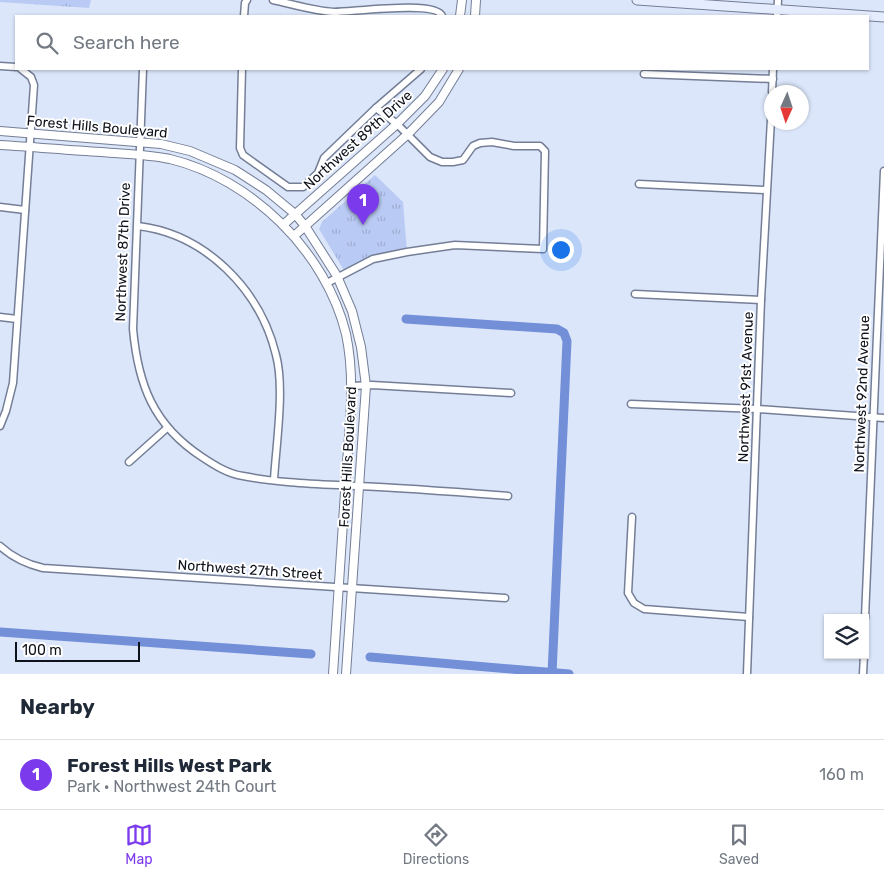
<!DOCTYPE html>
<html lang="en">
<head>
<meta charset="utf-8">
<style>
	:root { --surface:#fff; --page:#f2f2f3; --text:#1f2937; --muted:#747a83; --line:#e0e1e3; --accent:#7c3aed }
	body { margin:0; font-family:Rubik,sans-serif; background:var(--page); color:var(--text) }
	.controls { position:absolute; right:15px; bottom:15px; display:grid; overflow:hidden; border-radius:0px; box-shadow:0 1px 4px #0004 }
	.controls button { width:45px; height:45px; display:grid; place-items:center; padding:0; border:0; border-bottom:1px solid var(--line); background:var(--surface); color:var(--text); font:25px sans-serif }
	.compass { position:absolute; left:764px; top:85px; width:45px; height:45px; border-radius:50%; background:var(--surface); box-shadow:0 1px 4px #0004; rotate:183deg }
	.scale { position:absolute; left:15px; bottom:12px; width:125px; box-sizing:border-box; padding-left:5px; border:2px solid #0e121b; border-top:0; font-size:14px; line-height:18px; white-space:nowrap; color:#0e121b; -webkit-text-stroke:4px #fff; paint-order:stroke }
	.you { position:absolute; left:560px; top:249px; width:18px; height:18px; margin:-12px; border:4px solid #fff; border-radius:50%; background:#1a73e8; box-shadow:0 0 0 8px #1a73e833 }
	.badge { display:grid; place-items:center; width:32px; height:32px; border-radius:50%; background:var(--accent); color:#fff; font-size:16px; font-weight:700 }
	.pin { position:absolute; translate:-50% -41px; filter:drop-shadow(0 1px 2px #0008) }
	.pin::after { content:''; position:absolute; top:26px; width:18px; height:15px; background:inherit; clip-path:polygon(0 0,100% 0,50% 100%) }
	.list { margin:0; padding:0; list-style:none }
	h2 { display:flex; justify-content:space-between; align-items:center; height:65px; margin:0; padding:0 20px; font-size:21px }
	h2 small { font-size:16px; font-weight:400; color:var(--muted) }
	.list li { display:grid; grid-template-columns:32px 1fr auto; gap:15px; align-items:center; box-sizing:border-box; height:70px; padding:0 20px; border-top:1px solid var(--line) }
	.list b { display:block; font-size:19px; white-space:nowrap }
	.list p { margin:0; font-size:16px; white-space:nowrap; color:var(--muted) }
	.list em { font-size:16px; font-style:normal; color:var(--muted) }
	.icon { flex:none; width:28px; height:28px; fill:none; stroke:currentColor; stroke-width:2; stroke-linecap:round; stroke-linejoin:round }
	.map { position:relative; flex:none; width:884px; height:674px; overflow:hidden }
	.search { position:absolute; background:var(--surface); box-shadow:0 1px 4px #0004; left:15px; right:15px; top:15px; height:55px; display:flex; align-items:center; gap:12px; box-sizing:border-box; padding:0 18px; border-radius:0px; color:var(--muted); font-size:19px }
	.sheet { height:135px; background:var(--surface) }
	nav { display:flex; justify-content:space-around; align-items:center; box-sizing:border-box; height:70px; border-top:1px solid var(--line); background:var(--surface); font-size:14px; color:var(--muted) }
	nav a { display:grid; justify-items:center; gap:2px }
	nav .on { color:var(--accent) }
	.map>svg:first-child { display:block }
	.park { fill:url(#park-tufts) }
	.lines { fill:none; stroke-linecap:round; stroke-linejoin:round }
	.canal { stroke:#728fd8; stroke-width:9 }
	.minor-casing { stroke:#747e96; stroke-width:9 }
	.tertiary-casing { stroke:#747e96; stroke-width:10 }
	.secondary-casing { stroke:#747e96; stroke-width:11 }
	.minor { stroke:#fff; stroke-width:6 }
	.tertiary { stroke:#fff; stroke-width:8 }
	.secondary { stroke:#e5ecfe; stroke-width:9 }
	.labels { text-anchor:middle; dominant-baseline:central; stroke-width:4; stroke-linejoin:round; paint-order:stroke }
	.street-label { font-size:14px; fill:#0e121b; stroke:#fff }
</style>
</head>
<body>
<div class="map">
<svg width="884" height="674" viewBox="0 0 884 674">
	<defs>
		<pattern id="park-tufts" width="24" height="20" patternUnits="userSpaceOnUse" patternTransform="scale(1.25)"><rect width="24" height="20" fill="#b9cbf4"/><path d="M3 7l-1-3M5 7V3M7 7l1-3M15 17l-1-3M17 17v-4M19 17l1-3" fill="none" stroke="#9eadd1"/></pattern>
	</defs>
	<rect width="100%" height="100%" fill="#dce6fa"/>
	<g class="park">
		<path d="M0 0H91L89 8 0 2Z"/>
		<path d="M375 175 403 202 407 252 373 259 345 272 319 229 322 222Z"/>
	</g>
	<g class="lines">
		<g class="canal">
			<path d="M406 319 557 329 564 333 567 341 552 674"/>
			<path d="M0 632 311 654"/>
			<path d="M370 657 569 674"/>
		</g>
		<g class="minor-casing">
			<g id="minor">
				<path d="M273 0C292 4 314 11 334 12 353 12 437 0 442 16"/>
				<path d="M244 16 245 3 247 0"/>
				<path d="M777 16 778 0"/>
				<path d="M0 66 16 67"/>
				<path d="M143 69 133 329C138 384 153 425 202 457 214 465 228 474 243 476 279 483 319 484 356 486 407 488 457 492 508 496"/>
				<path d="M242 69 240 148 243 155 288 187H303L318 173 324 158 376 108 421 69"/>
				<path d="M644 74 773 79"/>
				<path d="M772 92 773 69"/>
				<path d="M639 184 766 190"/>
				<path d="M0 207 25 210"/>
				<path d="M138 226C205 234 260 289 276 355 285 388 276 445 274 480"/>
				<path d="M327 283 373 259 407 252 455 245 543 249 545 151 540 146H514L492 142 480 143 473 146 463 160 453 162H442L430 157 397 124 376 108"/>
				<path d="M635 294 761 300"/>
				<path d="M0 317 17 319"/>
				<path d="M352 386 372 385 511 393"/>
				<path d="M631 404 758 409 884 418"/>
				<path d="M0 426 6 411 13 383 34 85 31 77 21 69"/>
				<path d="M129 462 167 428"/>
				<path d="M632 517 628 593 634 603 644 609 749 617"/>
				<path d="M0 546C13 558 26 564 43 568L505 598"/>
				<path d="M865 618 884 171"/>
				<path d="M747 674 761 300 772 101"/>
				<path d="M863 674 864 655"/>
			</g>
		</g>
		<g class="tertiary-casing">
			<g id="tertiary">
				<path d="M460 16 462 0"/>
				<path d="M475 16 476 0"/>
				<path d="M0 131 161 144 190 151 235 170 266 190 295 214 305 226 337 276 352 311 361 347 366 386 346 674"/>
				<path d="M0 145C34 147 67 150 101 152 123 154 147 154 170 159 252 179 326 252 346 334 356 381 349 430 346 477 342 543 337 608 333 674"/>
				<path d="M283 225 397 124 425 96 443 69"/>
				<path d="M294 236 408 134 439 102 459 69"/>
			</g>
		</g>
		<g class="secondary-casing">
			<path id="secondary" d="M637 0 884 17"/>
		</g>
		<use href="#minor" class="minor"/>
		<use href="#tertiary" class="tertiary"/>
		<use href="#secondary" class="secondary"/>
	</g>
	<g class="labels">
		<g class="street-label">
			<text transform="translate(97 127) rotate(5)">Forest Hills Boulevard</text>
			<text transform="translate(358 140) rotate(-42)">Northwest 89th Drive</text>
			<text transform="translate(123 252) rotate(-88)">Northwest 87th Drive</text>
			<text transform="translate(746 387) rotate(-88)">Northwest 91st Avenue</text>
			<text transform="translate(862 394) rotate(-88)">Northwest 92nd Avenue</text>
			<text transform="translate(348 457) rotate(-87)">Forest Hills Boulevard</text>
			<text transform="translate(250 570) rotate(4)">Northwest 27th Street</text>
		</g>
	</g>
</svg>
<div class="controls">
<button><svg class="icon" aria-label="layers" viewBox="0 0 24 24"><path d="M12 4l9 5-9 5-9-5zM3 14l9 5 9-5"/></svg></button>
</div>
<svg class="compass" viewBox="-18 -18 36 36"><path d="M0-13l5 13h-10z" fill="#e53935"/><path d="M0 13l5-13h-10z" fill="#747a83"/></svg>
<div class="scale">100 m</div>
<div class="you"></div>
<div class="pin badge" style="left:363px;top:225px">1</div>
<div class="search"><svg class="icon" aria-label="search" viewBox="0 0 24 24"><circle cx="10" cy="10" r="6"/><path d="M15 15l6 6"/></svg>Search here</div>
</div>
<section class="sheet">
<h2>Nearby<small></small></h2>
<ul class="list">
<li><span class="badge">1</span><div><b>Forest Hills West Park</b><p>Park · Northwest 24th Court</p></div><em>160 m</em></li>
</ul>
</section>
<nav>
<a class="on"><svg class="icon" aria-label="map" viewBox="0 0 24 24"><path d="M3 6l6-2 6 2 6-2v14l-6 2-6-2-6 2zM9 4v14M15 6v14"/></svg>Map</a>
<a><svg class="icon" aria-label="directions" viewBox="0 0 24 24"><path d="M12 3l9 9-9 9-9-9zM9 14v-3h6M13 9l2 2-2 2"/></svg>Directions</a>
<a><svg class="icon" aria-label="saved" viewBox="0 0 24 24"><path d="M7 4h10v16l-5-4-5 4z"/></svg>Saved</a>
</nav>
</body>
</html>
